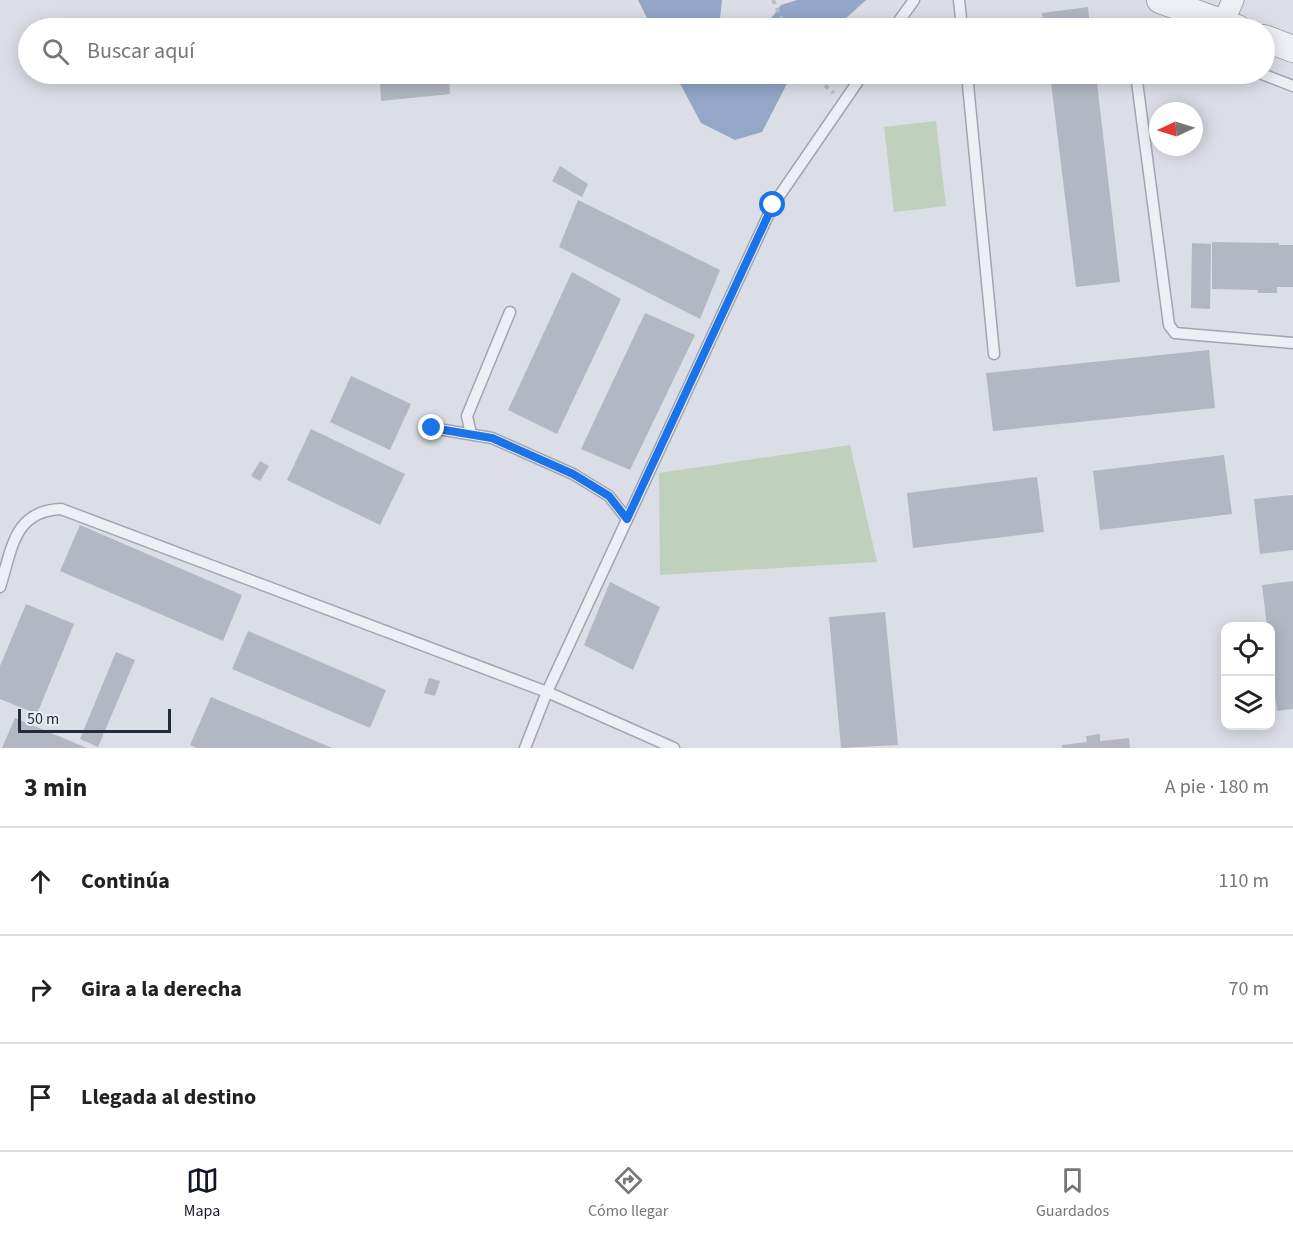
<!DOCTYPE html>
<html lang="es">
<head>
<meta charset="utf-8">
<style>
	:root { --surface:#fff; --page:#f6f6f6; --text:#222; --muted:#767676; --line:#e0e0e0; --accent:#111827 }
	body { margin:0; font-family:"Source Sans 3",sans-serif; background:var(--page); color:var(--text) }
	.controls { position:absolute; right:18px; bottom:18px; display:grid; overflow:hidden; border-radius:12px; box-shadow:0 3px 15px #0003 }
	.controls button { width:54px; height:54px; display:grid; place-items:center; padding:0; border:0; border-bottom:2px solid var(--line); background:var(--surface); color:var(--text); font:30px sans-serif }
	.compass { position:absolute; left:1149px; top:102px; width:54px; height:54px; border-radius:50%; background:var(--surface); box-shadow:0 3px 15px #0003; rotate:266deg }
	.scale { position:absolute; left:18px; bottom:15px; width:153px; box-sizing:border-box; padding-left:6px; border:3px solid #252b3c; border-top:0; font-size:16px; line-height:21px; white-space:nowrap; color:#252b3c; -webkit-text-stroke:4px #eaedf4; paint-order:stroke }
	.stop { position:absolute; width:18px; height:18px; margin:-14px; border:4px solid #1a73e8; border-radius:50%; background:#fff }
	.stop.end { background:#1a73e8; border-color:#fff; box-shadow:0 2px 6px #0008 }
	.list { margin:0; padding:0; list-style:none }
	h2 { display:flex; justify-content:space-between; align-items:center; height:78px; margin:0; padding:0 24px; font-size:26px }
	h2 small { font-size:20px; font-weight:400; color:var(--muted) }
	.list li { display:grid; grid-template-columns:39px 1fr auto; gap:18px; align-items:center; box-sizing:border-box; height:108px; padding:0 24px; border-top:2px solid var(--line) }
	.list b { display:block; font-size:22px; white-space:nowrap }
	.list em { font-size:20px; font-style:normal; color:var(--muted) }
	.icon { flex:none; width:33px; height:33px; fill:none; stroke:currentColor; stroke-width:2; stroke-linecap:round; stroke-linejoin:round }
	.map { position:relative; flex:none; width:1293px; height:748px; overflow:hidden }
	.search { position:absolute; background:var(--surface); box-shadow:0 3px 15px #0003; left:18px; right:18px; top:18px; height:66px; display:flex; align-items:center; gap:15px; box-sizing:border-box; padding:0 21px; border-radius:33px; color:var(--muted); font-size:22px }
	.sheet { height:402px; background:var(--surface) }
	nav { display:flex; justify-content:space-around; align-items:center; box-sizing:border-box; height:84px; border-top:2px solid var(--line); background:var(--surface); font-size:16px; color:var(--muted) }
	nav a { display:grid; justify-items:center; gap:3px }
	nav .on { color:var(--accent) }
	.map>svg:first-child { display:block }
	.green { fill:#bfd0bc }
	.water { fill:#95a7c7 }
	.building { fill:#b2b7c3 }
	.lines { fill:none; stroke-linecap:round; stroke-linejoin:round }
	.service-casing { stroke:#a1a5b0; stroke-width:13 }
	.minor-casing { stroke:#a1a5b0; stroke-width:23 }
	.tertiary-casing { stroke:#a1a5b0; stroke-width:28 }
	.path { stroke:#babcc4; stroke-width:4; stroke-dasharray:4.5 4.5; stroke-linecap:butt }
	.service { stroke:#eeeff4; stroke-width:10 }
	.minor { stroke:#eeeff4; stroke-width:21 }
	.tertiary { stroke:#eeeff4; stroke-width:26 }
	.route { stroke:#1a73e8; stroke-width:8 }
</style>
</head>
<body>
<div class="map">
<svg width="1293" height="748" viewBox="0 0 1293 748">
	<rect width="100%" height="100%" fill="#dbdee6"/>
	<g class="green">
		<path d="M936 121 946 206 894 212 884 127Z"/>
		<path d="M850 445 877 562 660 575 659 473Z"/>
	</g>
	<g class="water">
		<path d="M638 0H722L719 28H652Z"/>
		<path d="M797 0H866L835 28H764L781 5Z"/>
		<path d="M675 74H792L762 132 735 140 701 123Z"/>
	</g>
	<g class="building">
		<path d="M1088 7 1090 28H1044L1042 13Z"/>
		<path d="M1050 74H1096L1120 282 1076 287Z"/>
		<path d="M449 76 450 94 381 101 380 83Z"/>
		<path d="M560 166 588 184 582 197 552 181Z"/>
		<path d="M578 200 720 270 700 319 559 247Z"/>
		<path d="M1212 242 1279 243V245H1293V287H1277V293H1258V290L1212 289Z"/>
		<path d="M1192 243 1211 244 1210 309 1191 308Z"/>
		<path d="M572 272 621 299 557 434 508 410Z"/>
		<path d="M645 313 695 335 630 470 581 449Z"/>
		<path d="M1209 350 1215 408 993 431 986 373Z"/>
		<path d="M351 376 411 404 390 450 330 422Z"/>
		<path d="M311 429 405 474 380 525 287 480Z"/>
		<path d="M1224 455 1232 514 1100 530 1093 471Z"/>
		<path d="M260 461 269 466 260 481 251 476Z"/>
		<path d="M1037 477 1044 532 913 548 907 493Z"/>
		<path d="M1293 495V550L1260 554 1254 499Z"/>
		<path d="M80 525 242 595 223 641 60 571Z"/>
		<path d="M1293 581V709L1277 711 1270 654V626H1267L1262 585Z"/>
		<path d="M610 582 660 607 633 670 584 645Z"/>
		<path d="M26 604 74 624 37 714 0 699V666Z"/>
		<path d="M885 612 898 745 841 748 829 617Z"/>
		<path d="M248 631 386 690 370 728 232 669Z"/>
		<path d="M116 652 135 660 98 747 80 739Z"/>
		<path d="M429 678 440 681 435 696 424 693Z"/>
		<path d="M211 697 332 748H197L190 745Z"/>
		<path d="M15 718 87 748H2Z"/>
		<path d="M1100 734V741L1129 738 1130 748H1062V745L1087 742 1086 736Z"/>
	</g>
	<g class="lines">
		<g class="service-casing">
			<g id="service">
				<path d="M959 0 962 28"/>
				<path d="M894 28 914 0"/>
				<path d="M967 74 994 354"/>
				<path d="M1136 74 1169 325 1175 333 1293 343"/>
				<path d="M1262 74 1293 86"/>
				<path d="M432 428 492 438 573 474 609 496 627 519"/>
				<path d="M471 434 467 416 510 312"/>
				<path d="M0 587C12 550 13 511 61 509L547 692 674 748"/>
				<path d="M525 748 547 692 773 205 863 74"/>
			</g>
		</g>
		<g class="minor-casing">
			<path id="minor" d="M1223 23 1233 0"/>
		</g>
		<g class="tertiary-casing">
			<g id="tertiary">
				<path d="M1160 0 1237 28"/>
				<path d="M1264 38 1293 49"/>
			</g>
		</g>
		<g class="path">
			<path d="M773 0 786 28"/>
			<path d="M811 74 834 93"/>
		</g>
		<use href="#service" class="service"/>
		<use href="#minor" class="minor"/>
		<use href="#tertiary" class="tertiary"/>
	</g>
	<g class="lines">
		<path class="route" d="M432 428 492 438 573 474 609 496 627 519 773 205"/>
	</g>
</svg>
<div class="controls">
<button><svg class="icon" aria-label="locate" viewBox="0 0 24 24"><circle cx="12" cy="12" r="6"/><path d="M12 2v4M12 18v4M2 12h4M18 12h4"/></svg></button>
<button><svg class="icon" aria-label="layers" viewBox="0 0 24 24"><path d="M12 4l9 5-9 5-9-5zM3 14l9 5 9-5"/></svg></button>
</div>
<svg class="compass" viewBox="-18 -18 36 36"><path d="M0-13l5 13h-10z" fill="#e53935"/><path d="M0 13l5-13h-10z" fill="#767676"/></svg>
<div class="scale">50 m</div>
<div class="stop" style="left:773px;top:205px"></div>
<div class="stop end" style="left:432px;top:428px"></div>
<div class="search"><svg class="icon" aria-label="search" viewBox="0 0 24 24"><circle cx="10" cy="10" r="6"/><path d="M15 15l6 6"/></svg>Buscar aquí</div>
</div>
<section class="sheet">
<h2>3 min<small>A pie · 180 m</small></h2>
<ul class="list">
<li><svg class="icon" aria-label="ahead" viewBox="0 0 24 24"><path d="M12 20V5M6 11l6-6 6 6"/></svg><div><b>Continúa</b></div><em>110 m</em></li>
<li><svg class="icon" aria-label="right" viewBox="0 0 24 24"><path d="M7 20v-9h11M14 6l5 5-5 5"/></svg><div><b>Gira a la derecha</b></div><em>70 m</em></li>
<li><svg class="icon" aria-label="arrive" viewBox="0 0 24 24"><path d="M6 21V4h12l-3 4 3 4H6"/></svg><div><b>Llegada al destino</b></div></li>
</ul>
</section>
<nav>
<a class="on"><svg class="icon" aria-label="map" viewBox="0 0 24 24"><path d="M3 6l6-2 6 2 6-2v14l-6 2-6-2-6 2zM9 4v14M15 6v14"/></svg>Mapa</a>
<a><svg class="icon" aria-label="directions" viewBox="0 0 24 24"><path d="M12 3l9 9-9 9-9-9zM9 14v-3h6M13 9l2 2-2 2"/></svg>Cómo llegar</a>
<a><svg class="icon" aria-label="saved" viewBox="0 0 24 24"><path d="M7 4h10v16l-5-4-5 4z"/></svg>Guardados</a>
</nav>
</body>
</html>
